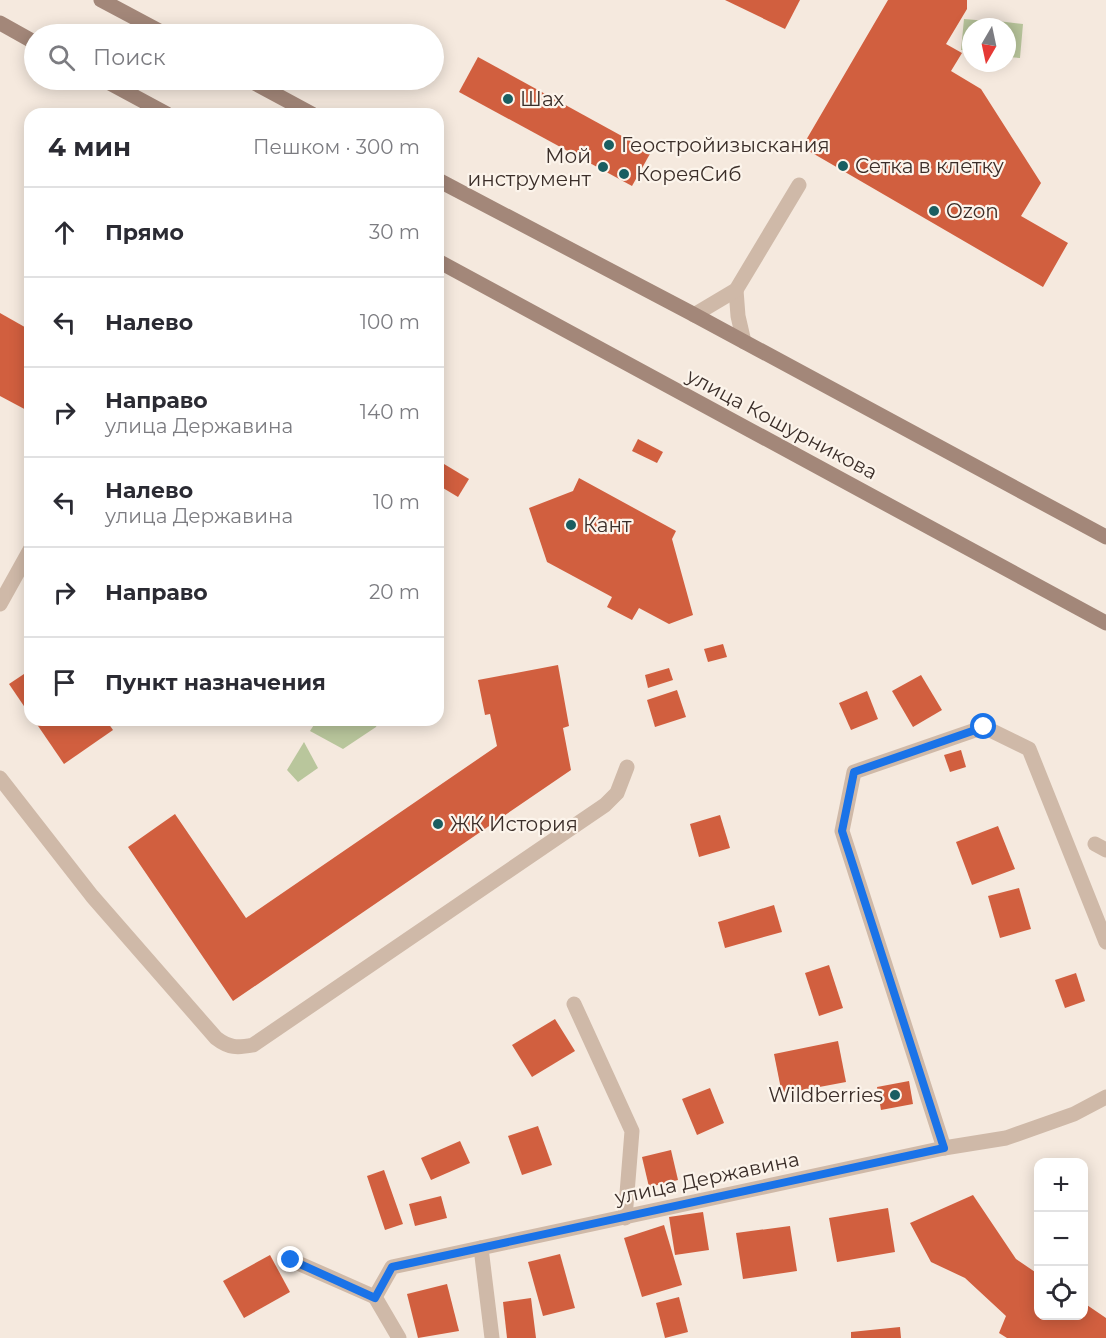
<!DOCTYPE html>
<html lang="ru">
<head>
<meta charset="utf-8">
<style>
	:root { --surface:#fff; --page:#f7f7f7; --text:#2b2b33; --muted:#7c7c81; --line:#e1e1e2 }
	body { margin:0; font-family:Montserrat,sans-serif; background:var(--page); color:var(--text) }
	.controls { position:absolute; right:18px; bottom:18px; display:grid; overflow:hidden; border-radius:12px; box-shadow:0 3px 15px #0003 }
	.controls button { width:54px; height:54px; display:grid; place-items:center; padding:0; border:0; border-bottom:2px solid var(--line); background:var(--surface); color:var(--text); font:30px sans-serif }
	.compass { position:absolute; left:962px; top:18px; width:54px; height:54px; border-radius:50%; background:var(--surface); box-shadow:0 3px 15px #0003; rotate:189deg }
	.stop { position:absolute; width:18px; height:18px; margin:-14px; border:4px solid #1a73e8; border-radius:50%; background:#fff }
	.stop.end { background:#1a73e8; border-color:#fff; box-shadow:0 2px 6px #0008 }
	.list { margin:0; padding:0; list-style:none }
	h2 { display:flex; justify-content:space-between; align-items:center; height:78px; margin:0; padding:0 24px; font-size:26px }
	h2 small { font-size:20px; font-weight:400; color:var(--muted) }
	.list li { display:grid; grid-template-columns:39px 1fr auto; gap:18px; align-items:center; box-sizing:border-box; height:90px; padding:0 24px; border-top:2px solid var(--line) }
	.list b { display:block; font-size:22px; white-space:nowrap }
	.list p { margin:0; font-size:20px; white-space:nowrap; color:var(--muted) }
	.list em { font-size:20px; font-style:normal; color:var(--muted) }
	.icon { flex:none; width:33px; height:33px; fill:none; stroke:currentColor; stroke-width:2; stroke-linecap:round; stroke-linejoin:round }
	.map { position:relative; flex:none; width:1106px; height:1338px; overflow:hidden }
	.search { position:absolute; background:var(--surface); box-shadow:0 3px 15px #0003; left:24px; top:24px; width:420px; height:66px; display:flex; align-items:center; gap:15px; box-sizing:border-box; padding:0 21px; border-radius:33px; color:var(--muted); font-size:22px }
	.panel { position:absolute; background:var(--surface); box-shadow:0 3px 15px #0003; left:24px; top:108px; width:420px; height:618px; border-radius:18px }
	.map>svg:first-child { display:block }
	.green { fill:#b9c69c }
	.building { fill:#d15f3f }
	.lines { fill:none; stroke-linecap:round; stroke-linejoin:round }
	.lane { stroke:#cfb9a8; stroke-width:15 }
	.street { stroke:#cfb9a8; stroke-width:15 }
	.secondary { stroke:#a38779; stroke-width:15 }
	.route { stroke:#1a73e8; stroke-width:8 }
	.poi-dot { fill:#1a5e61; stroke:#fcf4eb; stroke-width:2 }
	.labels { text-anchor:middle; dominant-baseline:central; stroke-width:4.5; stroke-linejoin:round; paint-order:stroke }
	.poi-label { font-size:20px; fill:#3b2e29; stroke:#fcf4eb; text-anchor:start }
	.street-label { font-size:20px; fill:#3b2e29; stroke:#fcf4eb }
</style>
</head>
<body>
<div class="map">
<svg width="1106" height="1338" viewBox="0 0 1106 1338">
	<rect width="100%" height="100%" fill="#f5e9de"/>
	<g class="green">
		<path d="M964 19 988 21V27H971V51L961 50Z"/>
		<path d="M998 21 1023 24 1020 58 1007 57V27H998Z"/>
		<path d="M317 720H379L376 727 343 749 310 731Z"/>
		<path d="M304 742 318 768 298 782 287 770Z"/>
	</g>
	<g class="building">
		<path d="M725 0H800L785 29Z"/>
		<path d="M888 0H967V9L946 44 962 53 951 71 981 89 1041 183 1021 216 1068 243 1043 287 802 147Z"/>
		<path d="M478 57 651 152 632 186 459 92Z"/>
		<path d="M0 313 30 330V412L0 396Z"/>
		<path d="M638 439 663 452 657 463 632 451Z"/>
		<path d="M444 464 469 479 458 497 438 485V475Z"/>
		<path d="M579 478 676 531 672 539 693 615 669 624 639 608 632 620 607 607 612 597 547 562 529 508 573 491Z"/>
		<path d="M723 644 727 657 708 662 704 649Z"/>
		<path d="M558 665 569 726 563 728 571 770 233 1001 128 847 175 814 246 918 497 746 490 714 485 715 478 680Z"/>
		<path d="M669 668 673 680 648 688 645 675Z"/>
		<path d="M30 670V715L9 684Z"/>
		<path d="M921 675 942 710 913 727 892 691Z"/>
		<path d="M677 690 686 717 655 727 647 700Z"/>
		<path d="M867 691 878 719 851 730 839 703Z"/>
		<path d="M34 720H106L113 730 64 764Z"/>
		<path d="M961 750 966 767 950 772 944 755Z"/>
		<path d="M720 815 730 848 699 857 690 824Z"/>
		<path d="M998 826 1015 869 972 885 956 842Z"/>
		<path d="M1019 888 1031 929 1000 938 988 896Z"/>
		<path d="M774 905 782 932 725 948 718 922Z"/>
		<path d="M829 965 843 1008 819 1016 805 973Z"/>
		<path d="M1076 973 1085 1001 1065 1008 1055 980Z"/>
		<path d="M555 1019 575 1051 532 1077 512 1045Z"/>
		<path d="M838 1041 846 1082 782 1094 774 1054Z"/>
		<path d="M909 1081 913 1104 881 1110 877 1087Z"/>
		<path d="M710 1088 724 1123 697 1135 682 1099Z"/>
		<path d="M538 1126 552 1165 522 1175 508 1136Z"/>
		<path d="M460 1141 470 1163 431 1180 421 1158Z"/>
		<path d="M671 1150 678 1180 649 1187 642 1157Z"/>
		<path d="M384 1170 403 1224 385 1230 367 1176Z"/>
		<path d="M973 1195 1016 1259 1038 1274V1316H1084V1303L1106 1318V1338H1007L999 1333 1006 1316 965 1278 931 1262 910 1223Z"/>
		<path d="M441 1196 447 1218 415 1226 409 1204Z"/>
		<path d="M888 1208 895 1252 837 1262 829 1218Z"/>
		<path d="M703 1212 709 1250 675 1255 669 1217Z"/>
		<path d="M664 1225 682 1285 642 1297 624 1238Z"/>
		<path d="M790 1226 797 1271 743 1279 736 1233Z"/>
		<path d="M560 1254 575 1308 543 1316 528 1262Z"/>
		<path d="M270 1255 290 1292 244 1318 223 1281Z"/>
		<path d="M447 1284 459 1331 418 1338 407 1294Z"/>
		<path d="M679 1297 688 1332 665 1338 656 1303Z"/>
		<path d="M531 1298 536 1338H507L503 1302Z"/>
		<path d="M900 1327 901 1338H851V1332Z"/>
	</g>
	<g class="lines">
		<g class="lane">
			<path d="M736 290 738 316 744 342"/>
			<path d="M694 315 736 290 799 185"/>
			<path d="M0 604 30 550"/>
			<path d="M0 778 92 896 216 1038C229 1048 237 1048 253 1045L605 805 617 793 627 767"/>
			<path d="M1095 844 1106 850"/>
		</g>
		<g class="street">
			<path d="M574 1004 632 1131 625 1218"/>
			<path d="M944 1148 842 831 854 772 984 727 1029 749 1106 942"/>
			<path d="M481 1248 492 1338"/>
			<path d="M291 1260 375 1297"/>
			<path d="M399 1338 375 1297 392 1267 944 1148 1006 1138 1074 1114 1106 1097"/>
		</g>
		<g class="secondary">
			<path d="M101 0 165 34"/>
			<path d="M0 23 34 42"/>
			<path d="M104 80 167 114"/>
			<path d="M249 80 312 114"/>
			<path d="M438 180 691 313 1106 537"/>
			<path d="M438 261 1106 623"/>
		</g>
	</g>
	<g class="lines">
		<path class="route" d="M291 1260 375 1298 392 1267 944 1148 842 831 854 772 984 727"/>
	</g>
	<g class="poi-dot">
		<circle cx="508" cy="99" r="6"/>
		<circle cx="609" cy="145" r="6"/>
		<circle cx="843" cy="166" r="6"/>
		<circle cx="603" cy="167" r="6"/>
		<circle cx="624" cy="174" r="6"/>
		<circle cx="934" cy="211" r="6"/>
		<circle cx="571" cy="525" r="6"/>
		<circle cx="438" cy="824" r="6"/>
		<circle cx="895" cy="1095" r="6"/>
	</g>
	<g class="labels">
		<g class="poi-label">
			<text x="520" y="99">Шах</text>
			<text x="621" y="145">Геостройизыскания</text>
			<text x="591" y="156" text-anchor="end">Мой<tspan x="591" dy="23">инструмент</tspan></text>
			<text x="855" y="166">Сетка в клетку</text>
			<text x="636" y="174">КореяСиб</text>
			<text x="946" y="211">Ozon</text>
			<text x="583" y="525">Кант</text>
			<text x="450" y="824">ЖК История</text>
			<text x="883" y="1095" text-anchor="end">Wildberries</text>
		</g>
		<g class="street-label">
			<text transform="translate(782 424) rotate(28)">улица Кошурникова</text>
			<text transform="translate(707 1178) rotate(-12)">улица Державина</text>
		</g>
	</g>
</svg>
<div class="controls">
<button>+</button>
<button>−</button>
<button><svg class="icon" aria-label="locate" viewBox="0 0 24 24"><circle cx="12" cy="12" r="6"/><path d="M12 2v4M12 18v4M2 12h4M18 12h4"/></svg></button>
</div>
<svg class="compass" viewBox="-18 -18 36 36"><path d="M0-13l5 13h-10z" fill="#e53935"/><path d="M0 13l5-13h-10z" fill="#7c7c81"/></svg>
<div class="stop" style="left:984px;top:727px"></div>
<div class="stop end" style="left:291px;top:1260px"></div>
<div class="search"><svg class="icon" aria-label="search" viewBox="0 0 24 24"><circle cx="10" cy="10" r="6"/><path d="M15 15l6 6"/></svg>Поиск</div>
<section class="panel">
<h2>4 мин<small>Пешком · 300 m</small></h2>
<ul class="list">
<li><svg class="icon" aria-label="ahead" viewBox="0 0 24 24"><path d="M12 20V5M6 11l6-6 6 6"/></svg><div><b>Прямо</b></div><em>30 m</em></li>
<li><svg class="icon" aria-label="left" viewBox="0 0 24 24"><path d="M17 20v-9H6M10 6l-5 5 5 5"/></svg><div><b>Налево</b></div><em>100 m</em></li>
<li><svg class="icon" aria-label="right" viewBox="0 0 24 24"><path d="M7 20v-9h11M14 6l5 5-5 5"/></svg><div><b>Направо</b><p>улица Державина</p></div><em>140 m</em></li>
<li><svg class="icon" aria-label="left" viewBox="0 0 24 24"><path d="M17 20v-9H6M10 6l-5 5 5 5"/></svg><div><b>Налево</b><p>улица Державина</p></div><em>10 m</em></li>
<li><svg class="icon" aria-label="right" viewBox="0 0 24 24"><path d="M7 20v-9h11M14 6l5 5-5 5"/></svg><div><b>Направо</b></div><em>20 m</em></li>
<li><svg class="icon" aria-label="arrive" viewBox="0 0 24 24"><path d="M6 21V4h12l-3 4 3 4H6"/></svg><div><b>Пункт назначения</b></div></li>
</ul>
</section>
</div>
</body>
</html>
